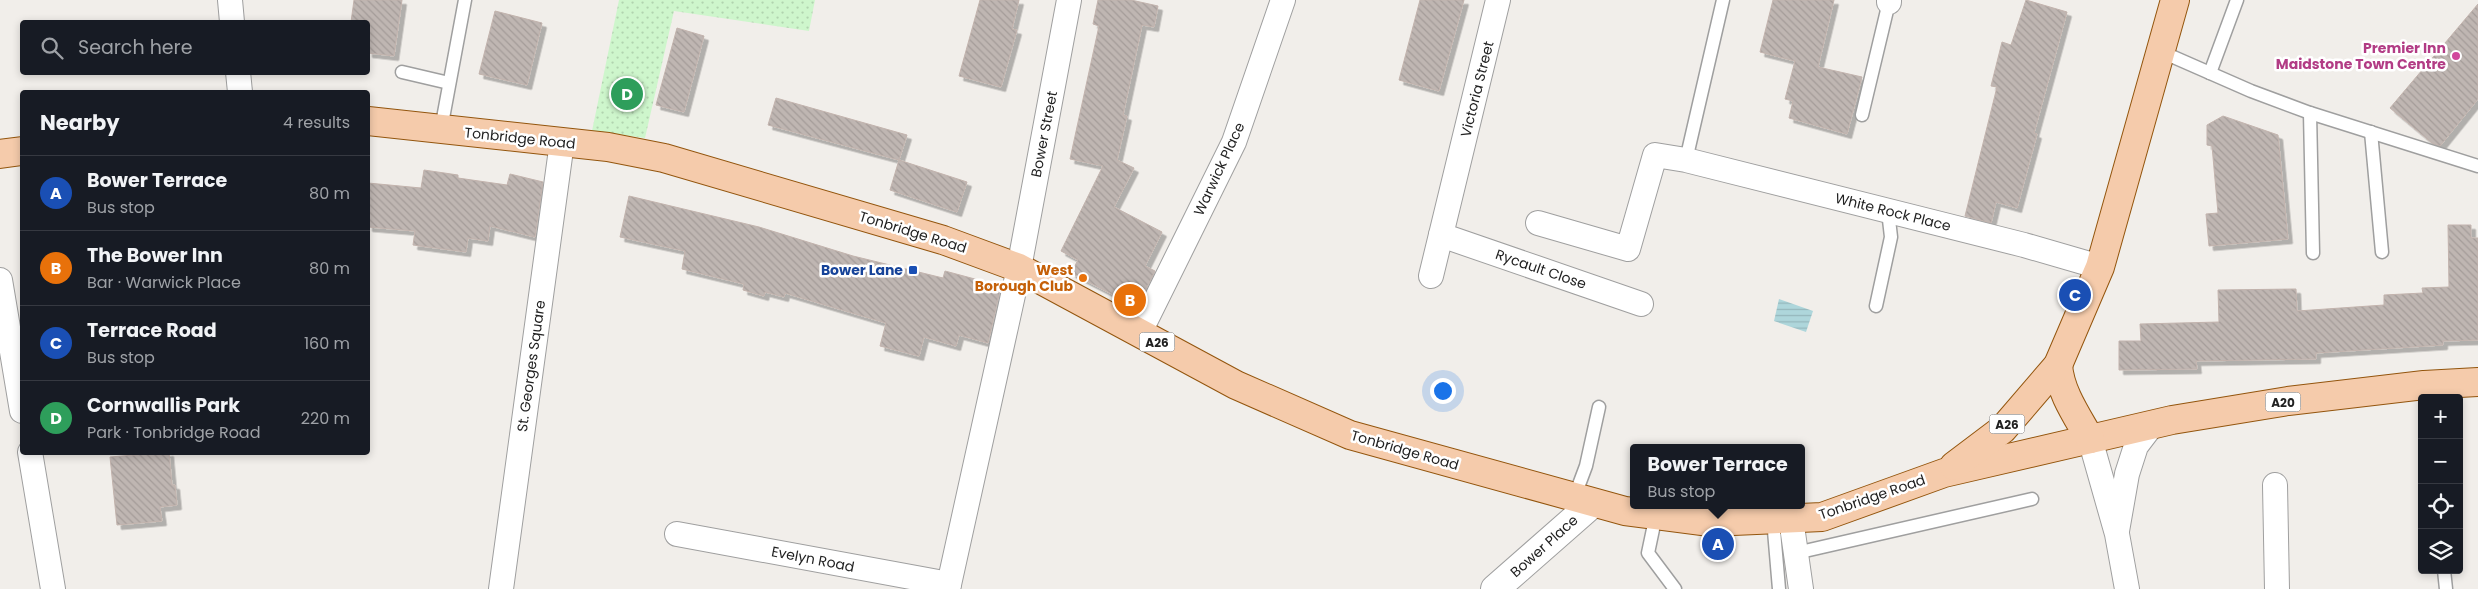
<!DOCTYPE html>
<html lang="en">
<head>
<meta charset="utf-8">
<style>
	:root { --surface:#171b24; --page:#20242c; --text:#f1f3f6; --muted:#9ea1a6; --line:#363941; --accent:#d93025 }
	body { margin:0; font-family:Poppins,sans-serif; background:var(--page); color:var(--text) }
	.controls { position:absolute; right:15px; bottom:15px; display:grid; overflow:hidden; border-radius:5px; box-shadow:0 2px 8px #0003 }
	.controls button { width:45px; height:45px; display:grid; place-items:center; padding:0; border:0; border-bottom:1px solid var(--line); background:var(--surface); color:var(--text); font:25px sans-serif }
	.you { position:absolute; left:1442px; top:390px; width:18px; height:18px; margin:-12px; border:4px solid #fff; border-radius:50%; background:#1a73e8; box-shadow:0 0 0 8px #1a73e833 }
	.badge { display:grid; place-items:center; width:32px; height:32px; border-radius:50%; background:var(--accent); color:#fff; font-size:16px; font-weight:700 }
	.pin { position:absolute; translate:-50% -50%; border:2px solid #fff; box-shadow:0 1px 5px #0006 }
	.popup { position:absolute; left:1630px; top:444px; width:175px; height:65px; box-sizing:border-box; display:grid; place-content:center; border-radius:5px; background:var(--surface); filter:drop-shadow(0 1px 4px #0005); font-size:16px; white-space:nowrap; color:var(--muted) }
	.popup b { font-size:19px; color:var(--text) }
	.popup::after { content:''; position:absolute; left:50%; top:100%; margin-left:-10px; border:10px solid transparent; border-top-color:var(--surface) }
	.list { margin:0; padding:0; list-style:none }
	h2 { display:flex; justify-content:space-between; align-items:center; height:65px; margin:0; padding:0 20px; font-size:21px }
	h2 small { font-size:16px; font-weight:400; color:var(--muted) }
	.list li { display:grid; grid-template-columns:32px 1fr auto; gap:15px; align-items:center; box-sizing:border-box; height:75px; padding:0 20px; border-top:1px solid var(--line) }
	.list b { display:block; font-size:19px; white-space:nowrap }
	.list p { margin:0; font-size:16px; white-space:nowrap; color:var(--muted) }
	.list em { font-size:16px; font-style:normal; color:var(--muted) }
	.icon { flex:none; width:28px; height:28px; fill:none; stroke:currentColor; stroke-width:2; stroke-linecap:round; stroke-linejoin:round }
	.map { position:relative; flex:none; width:2478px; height:589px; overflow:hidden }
	.search { position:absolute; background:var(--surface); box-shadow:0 2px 8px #0003; left:20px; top:20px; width:350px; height:55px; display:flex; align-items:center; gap:12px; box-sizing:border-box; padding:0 18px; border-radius:5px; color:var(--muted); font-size:19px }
	.panel { position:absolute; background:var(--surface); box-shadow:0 2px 8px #0003; left:20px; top:90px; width:350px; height:365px; border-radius:5px }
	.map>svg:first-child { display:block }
	.park { fill:url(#park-dots) }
	.water { fill:url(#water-rules) }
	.building { fill:url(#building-back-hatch); stroke:#c2b3ad; filter:url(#shadow) }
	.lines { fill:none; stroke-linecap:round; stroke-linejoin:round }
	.service-casing { stroke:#9f9f9f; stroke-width:15 }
	.minor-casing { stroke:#9f9f9f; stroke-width:26 }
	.tertiary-casing { stroke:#9f9f9f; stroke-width:30 }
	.primary-casing { stroke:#93550d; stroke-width:30 }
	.service { stroke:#fff; stroke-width:12 }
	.minor { stroke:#fff; stroke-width:24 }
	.tertiary { stroke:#fff; stroke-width:28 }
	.primary { stroke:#f5cbab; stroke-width:28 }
	.hotel-dot { fill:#d1479c; stroke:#fff; stroke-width:2 }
	.transit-dot { fill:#1a4fb4; stroke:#fff; stroke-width:2 }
	.food-dot { fill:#e8710a; stroke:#fff; stroke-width:2 }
	.labels { text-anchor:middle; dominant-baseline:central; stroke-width:5; stroke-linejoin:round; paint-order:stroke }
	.shield { fill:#fff; stroke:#646464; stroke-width:1 }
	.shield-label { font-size:12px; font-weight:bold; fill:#222 }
	.hotel-label { font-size:14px; font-weight:bold; fill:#b23c85; stroke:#fff; text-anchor:end }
	.street-label { font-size:14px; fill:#222; stroke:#fff }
	.transit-label { font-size:14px; font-weight:bold; fill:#164399; stroke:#fff; text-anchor:end }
	.food-label { font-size:14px; font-weight:bold; fill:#c56008; stroke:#fff; text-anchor:end }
</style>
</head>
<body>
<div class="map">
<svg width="2478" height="589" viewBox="0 0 2478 589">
	<defs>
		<pattern id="park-dots" width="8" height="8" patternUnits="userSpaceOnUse" patternTransform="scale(1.25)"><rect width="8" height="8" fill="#cef6cc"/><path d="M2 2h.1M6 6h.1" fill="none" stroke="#b1d3af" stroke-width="1.8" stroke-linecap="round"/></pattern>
		<pattern id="water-rules" width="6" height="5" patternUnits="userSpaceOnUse" patternTransform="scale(1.25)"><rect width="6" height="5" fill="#aed6db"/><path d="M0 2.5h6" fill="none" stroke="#95b7bc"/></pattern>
		<pattern id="building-back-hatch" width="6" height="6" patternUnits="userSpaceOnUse" patternTransform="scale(1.25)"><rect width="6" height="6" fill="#bfb6b2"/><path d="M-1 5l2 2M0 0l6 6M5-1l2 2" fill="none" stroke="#a49c99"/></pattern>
		<filter id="shadow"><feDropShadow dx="4.5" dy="4.5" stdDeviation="0" flood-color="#0004"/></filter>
	</defs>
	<rect width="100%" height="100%" fill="#f1eeea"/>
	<path class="park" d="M619 0H815L809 31 674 11 645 138 592 131Z"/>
	<path class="water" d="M1779 299 1813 311 1806 332 1774 321Z"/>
	<g class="building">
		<path d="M354 0H402L394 56 368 53V22H351Z"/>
		<path d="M980 0H1019L1012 29 1017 30 1001 87 959 76Z"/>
		<path d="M1098 0H1131L1158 6 1154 27 1142 25 1123 115 1127 116 1117 160 1134 168 1114 207 1162 232 1145 266 1155 271 1137 307 1071 273 1078 260 1061 251 1103 166 1070 159 1099 26 1093 24Z"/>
		<path d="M1420 0H1464L1439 91 1399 80Z"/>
		<path d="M1773 0H1834L1818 67 1862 77 1847 134 1789 118 1793 101 1785 99 1795 61 1760 52Z"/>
		<path d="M2026 0 2067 12 2034 133 2037 134 2017 208 1996 202 1991 223 1965 216 1997 87 1991 86 2002 42 2011 45Z"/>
		<path d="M2478 4V99L2440 146 2432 143 2390 108Z"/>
		<path d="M495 11 542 23 527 85 479 74Z"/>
		<path d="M677 28 704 36 684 112 656 105Z"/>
		<path d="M776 98 907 135 899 160 768 125Z"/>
		<path d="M2223 116 2278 135 2288 239 2209 246 2206 214 2218 213 2212 146 2207 145V125Z"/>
		<path d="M899 160 967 182 957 212 890 190Z"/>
		<path d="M424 170 458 175V178L507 185 510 174 543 182 535 237 490 226 488 241 468 238 466 252 413 245 415 231 368 227V183L421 188Z"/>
		<path d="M629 196 759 227 853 256 943 278 945 271 1001 286 988 343 959 335 956 346 924 337 919 356 880 346 886 323 785 293 784 297 765 292 764 296 743 290 744 284 682 269 685 251 620 237Z"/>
		<path d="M2448 225H2471V238H2478V340L2443 341V345L2316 353V359L2196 361 2197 369 2119 370V341H2141L2140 324 2219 322 2218 290 2296 289 2297 311 2384 305V295L2423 293 2422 288 2449 287Z"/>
		<path d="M169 452 172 485H175L177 505 160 507 162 521 117 525 110 457Z"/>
	</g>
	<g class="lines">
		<g class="service-casing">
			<g id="service">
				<path d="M2162 52 2251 91 2310 113 2478 166"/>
				<path d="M402 72 449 83"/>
				<path d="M2210 73 2237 0"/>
				<path d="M2310 113 2313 253"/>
				<path d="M1862 115 1889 2"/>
				<path d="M441 129 465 0"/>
				<path d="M2371 132 2382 252"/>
				<path d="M1686 160 1723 0"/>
				<path d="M1876 306 1891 237 1888 211"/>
				<path d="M1574 498 1586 466 1599 407"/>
				<path d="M1656 515 1648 553 1675 589"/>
				<path d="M1773 519 1779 589"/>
				<path d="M1796 553 2032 499"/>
				<path d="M2444 570 2446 589"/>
			</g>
		</g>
		<g class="minor-casing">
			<g id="minor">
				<path d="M230 0 232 22"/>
				<path d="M1889 2V0"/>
				<path d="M238 72 240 92"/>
				<path d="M1538 223 1628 249 1655 155 1686 160 2024 245 2100 267"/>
				<path d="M1441 235 1641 304"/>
				<path d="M1431 276 1498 0"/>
				<path d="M0 280 22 411"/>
				<path d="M1140 332 1234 142 1283 0"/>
				<path d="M2090 439 2117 534 2127 589"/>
				<path d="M30 452 53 589"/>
				<path d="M2275 485 2277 589"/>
				<path d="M1791 519 1801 589"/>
				<path d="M2117 531 2127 474 2136 446 2152 425"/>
				<path d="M677 534 949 584"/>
				<path d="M501 589 562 142"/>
				<path d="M948 589 1019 268 1069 0"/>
			</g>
		</g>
		<g class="tertiary-casing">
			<path id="tertiary" d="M1495 589 1593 503"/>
		</g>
		<g class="primary-casing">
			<g id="primary">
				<path d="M368 121 608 147 664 158 943 240 1019 268 1236 385 1350 435 1625 511 1710 522 1822 517 1944 473 2172 420 2288 401 2424 385 2478 382"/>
				<path d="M0 154 22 151"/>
				<path d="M2058 365C2060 392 2077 416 2090 439"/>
				<path d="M1954 466 2003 429 2058 365 2100 267 2175 0"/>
			</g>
		</g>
		<use href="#service" class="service"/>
		<use href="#minor" class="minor"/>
		<use href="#tertiary" class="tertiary"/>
		<use href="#primary" class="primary"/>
	</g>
	<circle class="hotel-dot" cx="2456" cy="56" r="5"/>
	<rect class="transit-dot" x="908" y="265" width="10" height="10" rx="2.5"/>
	<circle class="food-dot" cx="1083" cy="278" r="5"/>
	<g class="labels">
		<g class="shield">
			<rect x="1139.5" y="332.5" width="35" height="19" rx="4"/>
			<rect x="2265.5" y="392.5" width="35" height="19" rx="4"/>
			<rect x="1989.5" y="414.5" width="35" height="19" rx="4"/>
		</g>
		<g class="shield-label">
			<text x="1157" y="342">A26</text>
			<text x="2283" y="402">A20</text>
			<text x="2007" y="424">A26</text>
		</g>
		<g class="hotel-label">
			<text x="2446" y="48">Premier Inn<tspan x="2446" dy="16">Maidstone Town Centre</tspan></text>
		</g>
		<g class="street-label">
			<text transform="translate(1477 89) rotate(-76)">Victoria Street</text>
			<text transform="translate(1044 134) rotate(-79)">Bower Street</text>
			<text transform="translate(520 138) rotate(6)">Tonbridge Road</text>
			<text transform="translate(1219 169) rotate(-65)">Warwick Place</text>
			<text transform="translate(1893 212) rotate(14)">White Rock Place</text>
			<text transform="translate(913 232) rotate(17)">Tonbridge Road</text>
			<text transform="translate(1541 269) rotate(19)">Rycault Close</text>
			<text transform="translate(531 366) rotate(-82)">St. Georges Square</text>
			<text transform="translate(1405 450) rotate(16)">Tonbridge Road</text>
			<text transform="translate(1872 497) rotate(-19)">Tonbridge Road</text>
			<text transform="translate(1544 546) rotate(-42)">Bower Place</text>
			<text transform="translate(813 559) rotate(11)">Evelyn Road</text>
		</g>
		<g class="transit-label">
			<text x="903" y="270">Bower Lane</text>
		</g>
		<g class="food-label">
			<text x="1073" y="270">West<tspan x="1073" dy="16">Borough Club</tspan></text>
		</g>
	</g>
</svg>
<div class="controls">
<button>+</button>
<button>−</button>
<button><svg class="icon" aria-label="locate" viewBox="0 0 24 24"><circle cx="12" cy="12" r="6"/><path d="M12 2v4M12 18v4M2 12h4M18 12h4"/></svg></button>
<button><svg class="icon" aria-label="layers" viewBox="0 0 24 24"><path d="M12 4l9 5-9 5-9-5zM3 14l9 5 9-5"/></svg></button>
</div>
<div class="you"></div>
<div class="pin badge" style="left:1718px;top:544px;background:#1a4fb4">A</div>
<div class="popup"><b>Bower Terrace</b>Bus stop</div>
<div class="pin badge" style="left:1130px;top:300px;background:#e8710a">B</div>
<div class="pin badge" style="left:2075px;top:295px;background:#1a4fb4">C</div>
<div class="pin badge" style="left:627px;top:94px;background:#2e9e5b">D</div>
<div class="search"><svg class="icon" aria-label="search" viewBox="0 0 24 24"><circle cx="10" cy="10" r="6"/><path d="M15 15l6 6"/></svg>Search here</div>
<section class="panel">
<h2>Nearby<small>4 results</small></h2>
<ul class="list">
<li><span class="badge" style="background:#1a4fb4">A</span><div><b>Bower Terrace</b><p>Bus stop</p></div><em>80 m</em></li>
<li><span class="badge" style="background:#e8710a">B</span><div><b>The Bower Inn</b><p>Bar · Warwick Place</p></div><em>80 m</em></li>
<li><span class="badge" style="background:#1a4fb4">C</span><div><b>Terrace Road</b><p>Bus stop</p></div><em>160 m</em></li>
<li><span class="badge" style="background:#2e9e5b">D</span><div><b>Cornwallis Park</b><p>Park · Tonbridge Road</p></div><em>220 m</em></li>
</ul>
</section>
</div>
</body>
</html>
